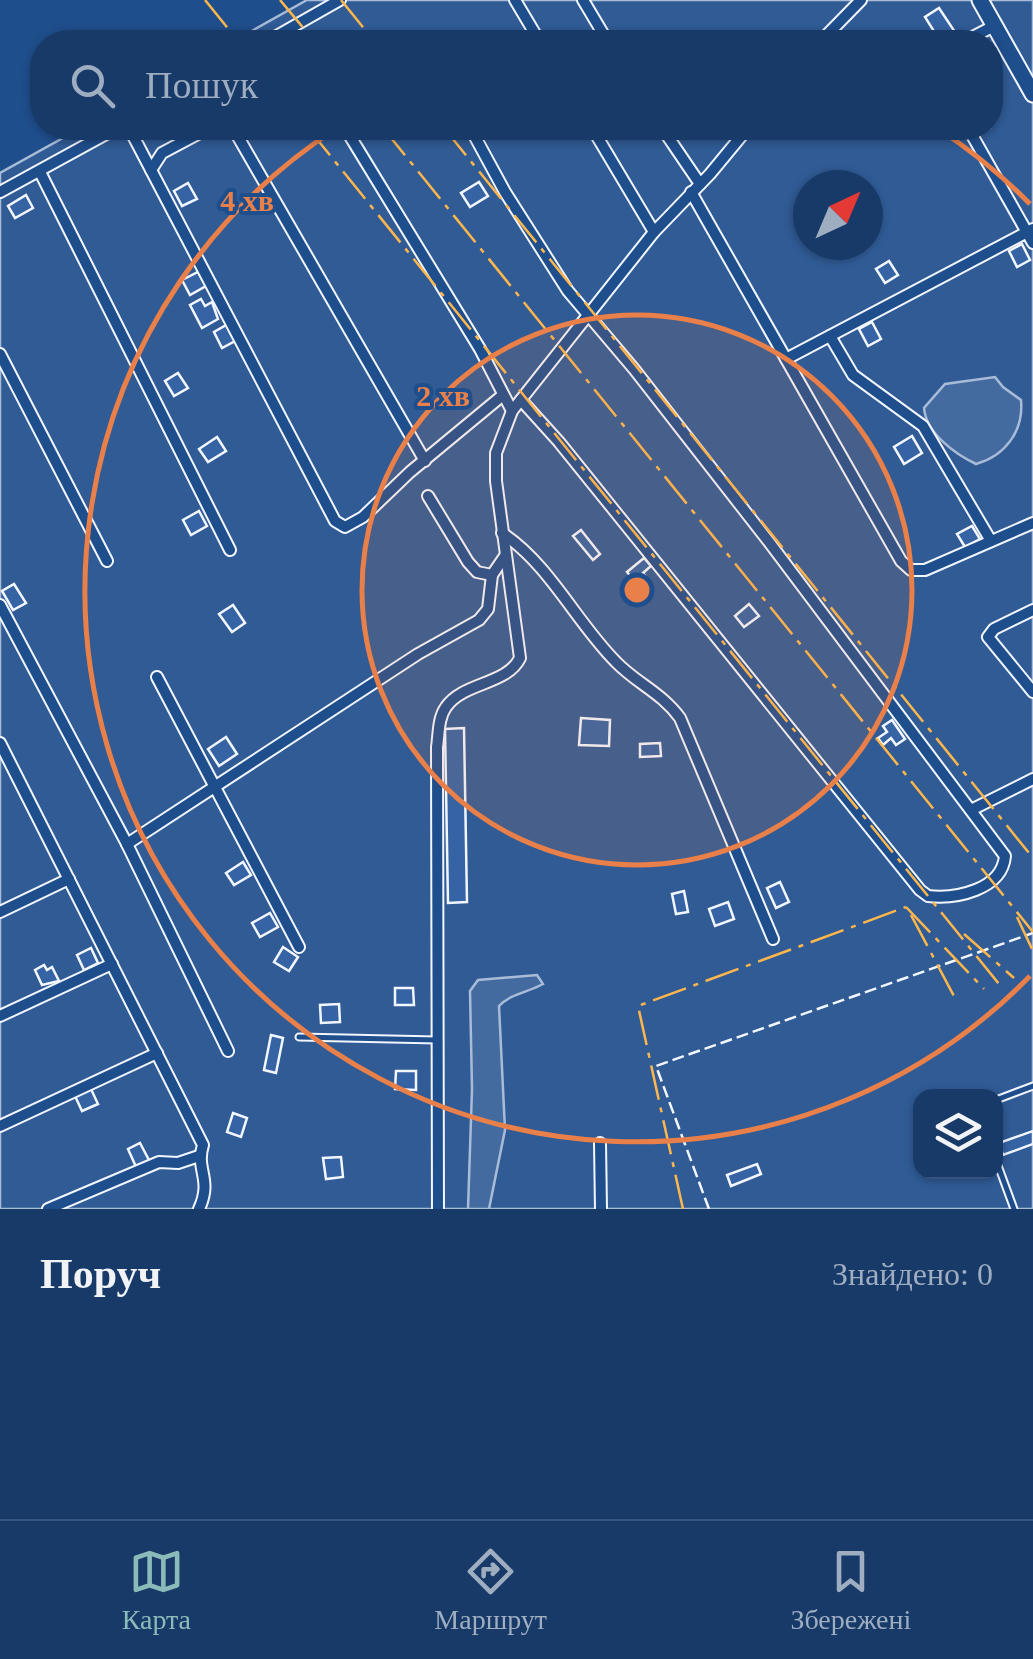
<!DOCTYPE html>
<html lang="uk">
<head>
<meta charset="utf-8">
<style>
	:root { --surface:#173a69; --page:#244571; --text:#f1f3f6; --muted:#9eadc0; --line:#36547d; --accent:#8bbbb9 }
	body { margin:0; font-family:Georgia,serif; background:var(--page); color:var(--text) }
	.controls { position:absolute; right:30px; bottom:30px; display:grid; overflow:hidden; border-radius:20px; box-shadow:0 2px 8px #0004 }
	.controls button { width:90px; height:90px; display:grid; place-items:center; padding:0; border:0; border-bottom:2px solid var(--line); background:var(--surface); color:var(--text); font:50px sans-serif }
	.compass { position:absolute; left:793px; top:170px; width:90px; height:90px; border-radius:50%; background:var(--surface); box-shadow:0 2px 8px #0004; rotate:44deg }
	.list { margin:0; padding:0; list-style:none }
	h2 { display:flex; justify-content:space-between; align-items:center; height:130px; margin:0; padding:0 40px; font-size:42px }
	h2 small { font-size:32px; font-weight:400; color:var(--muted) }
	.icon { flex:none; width:55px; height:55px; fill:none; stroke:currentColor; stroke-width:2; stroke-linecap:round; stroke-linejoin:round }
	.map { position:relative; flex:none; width:1033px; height:1209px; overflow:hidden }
	.search { position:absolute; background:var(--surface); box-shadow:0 2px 8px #0004; left:30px; right:30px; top:30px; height:110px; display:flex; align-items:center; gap:25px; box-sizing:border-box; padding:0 35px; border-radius:40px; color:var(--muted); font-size:38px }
	.sheet { height:310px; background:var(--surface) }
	nav { display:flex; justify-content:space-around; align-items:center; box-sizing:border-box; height:140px; border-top:2px solid var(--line); background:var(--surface); font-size:28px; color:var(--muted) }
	nav a { display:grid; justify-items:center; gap:5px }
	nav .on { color:var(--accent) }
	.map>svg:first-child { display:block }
	.built { fill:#305b95; stroke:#a8bbd7; stroke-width:2.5; fill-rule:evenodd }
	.water { fill:#446ba0; stroke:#a8bbd7; stroke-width:2.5 }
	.building { fill:#3563a3; stroke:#f2f6ff; stroke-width:2.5 }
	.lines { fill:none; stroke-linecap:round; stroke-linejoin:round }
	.lane-casing { stroke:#f2f6ff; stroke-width:9 }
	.street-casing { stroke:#f2f6ff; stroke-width:14 }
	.secondary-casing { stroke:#f2f6ff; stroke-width:19 }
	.lane { stroke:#1f4e8c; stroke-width:5 }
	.street { stroke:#1f4e8c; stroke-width:10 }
	.secondary { stroke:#1f4e8c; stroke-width:15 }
	.fence { stroke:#f2f6ff; stroke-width:2.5; stroke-dasharray:12 5; stroke-linecap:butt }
	.power { stroke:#ffb74d; stroke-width:2.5; stroke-dasharray:35 8 5 8; stroke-linecap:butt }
	.ring { fill:none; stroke:#ea8049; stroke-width:5 }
	.centre { fill:#ea8049; stroke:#1f4e8c; stroke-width:5 }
	.ring-label { font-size:30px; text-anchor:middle; font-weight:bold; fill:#ea8049; stroke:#1f4e8c; stroke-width:8; stroke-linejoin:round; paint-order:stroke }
</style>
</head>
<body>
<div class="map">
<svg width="1033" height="1209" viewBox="0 0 1033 1209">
	<rect width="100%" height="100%" fill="#1f4e8c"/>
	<path class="built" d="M307 0H1033V1209H0V173L81 128H990V42H232ZM808 185H868V245H808ZM920 1096H996V1172H920Z"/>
	<g class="water">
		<path d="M995 377 1003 387 1021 400C1024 431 1005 456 976 464 955 454 926 433 924 408L945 384Z"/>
		<path d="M537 975 543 984C529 992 510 994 499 1006L505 1130 489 1209H468L472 1089 470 991 478 980Z"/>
	</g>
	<g class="building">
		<path d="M939 8 955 32 940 41 925 17Z"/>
		<path d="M479 182 488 196 470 207 461 193Z"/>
		<path d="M188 183 197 199 182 206 174 191Z"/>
		<path d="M26 195 33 208 15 218 8 206Z"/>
		<path d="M1022 244 1030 260 1017 267 1009 251Z"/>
		<path d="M889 261 898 275 885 283 876 269Z"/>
		<path d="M198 272 206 286 190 295 182 280Z"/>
		<path d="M201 299 205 306 212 302 218 319 202 328 190 305Z"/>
		<path d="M872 322 881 339 868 346 859 329Z"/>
		<path d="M228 324 237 340 222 348 214 332Z"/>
		<path d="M178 373 188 388 174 396 165 381Z"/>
		<path d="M912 436 922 453 904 464 894 447Z"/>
		<path d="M217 437 226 451 208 462 199 449Z"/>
		<path d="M199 511 207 526 191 535 183 520Z"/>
		<path d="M972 526 980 539 965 547 957 534Z"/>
		<path d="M581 530 600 554 593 560 573 536Z"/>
		<path d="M644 558 651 566 643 573 646 577 637 584 627 572Z"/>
		<path d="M14 584 26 603 13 610 2 591Z"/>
		<path d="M749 604 759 616 744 627 735 616Z"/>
		<path d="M233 605 245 623 232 632 219 614Z"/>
		<path d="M581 718 610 720 609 746 579 745Z"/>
		<path d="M892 720 905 739 896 745 891 738 883 745 878 738 887 732 883 726Z"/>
		<path d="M464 728 467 902 448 903 445 729Z"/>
		<path d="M226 737 237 754 219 766 208 749Z"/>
		<path d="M660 743 661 756 640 757V744Z"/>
		<path d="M243 862 251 875 234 885 226 873Z"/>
		<path d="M780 882 789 902 776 908 767 888Z"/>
		<path d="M684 891 688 912 676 914 672 894Z"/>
		<path d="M728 902 734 919 715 926 709 909Z"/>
		<path d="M270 913 278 927 260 937 252 923Z"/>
		<path d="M283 947 298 957 289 971 274 962Z"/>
		<path d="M91 948 98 963 84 970 77 955Z"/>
		<path d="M44 965 47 970 52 967 59 981 42 985 35 970Z"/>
		<path d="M395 988H413L414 1005H395Z"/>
		<path d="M339 1004 340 1022 321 1023 320 1005Z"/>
		<path d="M271 1035 283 1038 276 1073 264 1070Z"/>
		<path d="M396 1071H416V1090L395 1089Z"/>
		<path d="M91 1089 98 1104 82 1111 75 1096Z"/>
		<path d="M233 1113 247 1118 241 1137 227 1132Z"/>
		<path d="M1033 1131V1144L1003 1155 999 1143Z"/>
		<path d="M140 1143 150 1162 137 1169 128 1149Z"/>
		<path d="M341 1157 343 1177 326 1179 323 1158Z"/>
		<path d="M757 1164 761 1174 731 1186 727 1175Z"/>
	</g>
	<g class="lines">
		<g class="lane-casing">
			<g id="lane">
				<path d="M299 1037 437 1040"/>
				<path d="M996 1100 1033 1086"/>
				<path d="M996 1160 1014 1209"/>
			</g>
		</g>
		<g class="street-casing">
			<g id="street">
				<path d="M515 0 540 42"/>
				<path d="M583 0 608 42"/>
				<path d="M266 42 340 0"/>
				<path d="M820 42 861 0"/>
				<path d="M963 42 994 26"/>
				<path d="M129 128 335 521 345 527 363 517 410 472 503 395"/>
				<path d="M233 128 425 461"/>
				<path d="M345 128 480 349 512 411"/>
				<path d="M592 128 654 232"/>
				<path d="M662 128 700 184"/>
				<path d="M968 128 1033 243"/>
				<path d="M474 135 505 192 568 291 634 369 769 542 1005 856C1002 890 956 899 928 896L920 890 559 442 521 400"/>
				<path d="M151 170 162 153 209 128"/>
				<path d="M40 172 230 550"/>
				<path d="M0 192 117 128"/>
				<path d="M691 192 901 561 911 570H925L1033 523"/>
				<path d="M830 336 853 375 923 426 991 541"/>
				<path d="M0 354 107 561"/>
				<path d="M786 359 1033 229"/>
				<path d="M428 496 468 562 477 572 492 575"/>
				<path d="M502 533C550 565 576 622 616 662 636 683 662 693 680 718L773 939"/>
				<path d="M0 605 127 844 228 1051"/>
				<path d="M1033 610 994 629 988 637 1033 692"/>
				<path d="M157 677 299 947"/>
				<path d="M0 743 203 1145C195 1170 213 1179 199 1209"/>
				<path d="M971 810 1033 779"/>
				<path d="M127 844 418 654 479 620 488 609 492 575 505 556"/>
				<path d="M0 912 69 879"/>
				<path d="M0 1016 112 964"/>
				<path d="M0 1126 157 1053"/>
				<path d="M600 1143 601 1209"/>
				<path d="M48 1209 159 1162 178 1163 199 1156"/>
				<path d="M438 1209 437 747C439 734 438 718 446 707 463 682 507 685 520 658L496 481V453L512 411 654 232 710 174 748 128"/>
			</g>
		</g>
		<g class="secondary-casing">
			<path id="secondary" d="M980 0 1033 94"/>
		</g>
		<use href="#lane" class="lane"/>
		<use href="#street" class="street"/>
		<use href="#secondary" class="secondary"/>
		<path class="fence" d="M709 1209 656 1066 1033 933"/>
		<g class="power">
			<path d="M205 0 239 42"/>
			<path d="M280 0 315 42"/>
			<path d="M341 0 375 42"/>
			<path d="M308 128 999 984"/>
			<path d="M383 128 1033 932"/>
			<path d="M444 128 1033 858"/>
			<path d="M906 907 984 989"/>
			<path d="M911 915 956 1000"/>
			<path d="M1017 917 1033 951"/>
			<path d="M964 934 1014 978"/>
			<path d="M683 1209 638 1006 906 907"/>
		</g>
	</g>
	<circle cx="637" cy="590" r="275" fill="#ea8049" fill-opacity=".12"/>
	<g class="ring">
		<circle cx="637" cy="590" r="275"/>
		<path d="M1030 976A551 551 0 1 1 337 128M579 42A551 551 0 0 1 695 42M937 128A551 551 0 0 1 1030 204"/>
	</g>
	<circle cx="637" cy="590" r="15" class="centre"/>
	<g class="ring-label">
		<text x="247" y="211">4 хв</text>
		<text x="443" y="406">2 хв</text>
	</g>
</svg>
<div class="controls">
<button><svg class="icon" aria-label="layers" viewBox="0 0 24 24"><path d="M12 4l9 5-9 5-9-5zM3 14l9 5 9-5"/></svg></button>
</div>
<svg class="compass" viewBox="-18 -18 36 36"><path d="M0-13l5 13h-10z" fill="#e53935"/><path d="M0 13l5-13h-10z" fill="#9eadc0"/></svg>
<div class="search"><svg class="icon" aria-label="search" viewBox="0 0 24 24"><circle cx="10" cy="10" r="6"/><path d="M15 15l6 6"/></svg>Пошук</div>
</div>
<section class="sheet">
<h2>Поруч<small>Знайдено: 0</small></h2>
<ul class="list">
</ul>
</section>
<nav>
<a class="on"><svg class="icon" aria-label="map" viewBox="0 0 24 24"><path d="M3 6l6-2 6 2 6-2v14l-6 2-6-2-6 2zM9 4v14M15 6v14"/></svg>Карта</a>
<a><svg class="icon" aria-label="directions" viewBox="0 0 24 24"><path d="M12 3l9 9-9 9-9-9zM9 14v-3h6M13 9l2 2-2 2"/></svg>Маршрут</a>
<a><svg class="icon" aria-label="saved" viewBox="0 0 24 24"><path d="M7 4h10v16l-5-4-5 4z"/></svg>Збережені</a>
</nav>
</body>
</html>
